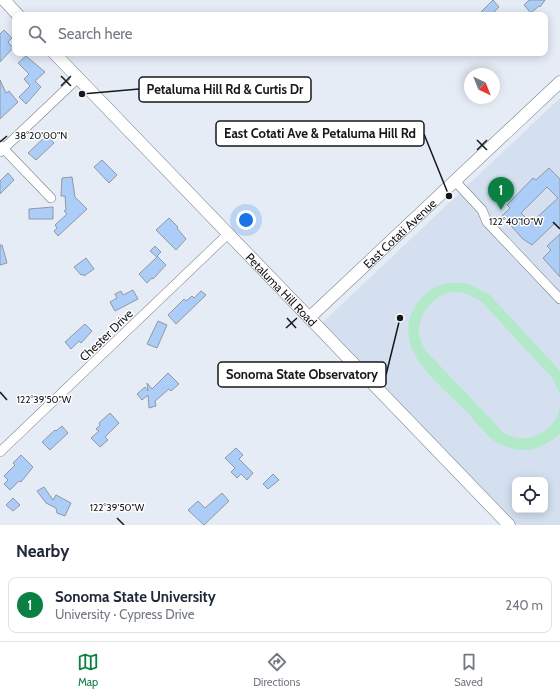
<!DOCTYPE html>
<html lang="en">
<head>
<meta charset="utf-8">
<style>
	:root { --surface:#fff; --page:#f6f6f7; --text:#1f2937; --muted:#747a83; --line:#e0e1e3; --accent:#0b8043 }
	body { margin:0; font-family:Cabin,sans-serif; background:var(--page); color:var(--text) }
	.controls { position:absolute; right:12px; bottom:12px; display:grid; overflow:hidden; border-radius:8px; box-shadow:0 2px 10px #0003 }
	.controls button { width:36px; height:36px; display:grid; place-items:center; padding:0; border:0; border-bottom:1px solid var(--line); background:var(--surface); color:var(--text); font:20px sans-serif }
	.compass { position:absolute; left:464px; top:68px; width:36px; height:36px; border-radius:50%; background:var(--surface); box-shadow:0 2px 10px #0003; rotate:137deg }
	.you { position:absolute; left:246px; top:220px; width:14px; height:14px; margin:-10px; border:3px solid #fff; border-radius:50%; background:#1a73e8; box-shadow:0 0 0 6px #1a73e833 }
	.badge { display:grid; place-items:center; width:26px; height:26px; border-radius:50%; background:var(--accent); color:#fff; font-size:13px; font-weight:700 }
	.pin { position:absolute; translate:-50% -33px; filter:drop-shadow(0 1px 2px #0008) }
	.pin::after { content:''; position:absolute; top:21px; width:14px; height:12px; background:inherit; clip-path:polygon(0 0,100% 0,50% 100%) }
	.list { margin:0; padding:0; list-style:none }
	h2 { display:flex; justify-content:space-between; align-items:center; height:52px; margin:0; padding:0 16px; font-size:17px }
	h2 small { font-size:13px; font-weight:400; color:var(--muted) }
	.list li { display:grid; grid-template-columns:26px 1fr auto; gap:12px; align-items:center; box-sizing:border-box; height:56px; margin:0 8px 8px; padding:0 8px; border:1px solid var(--line); border-radius:8px }
	.list b { display:block; font-size:15px; white-space:nowrap }
	.list p { margin:0; font-size:13px; white-space:nowrap; color:var(--muted) }
	.list em { font-size:13px; font-style:normal; color:var(--muted) }
	.icon { flex:none; width:22px; height:22px; fill:none; stroke:currentColor; stroke-width:2; stroke-linecap:round; stroke-linejoin:round }
	.map { position:relative; flex:none; width:560px; height:525px; overflow:hidden }
	.search { position:absolute; background:var(--surface); box-shadow:0 2px 10px #0003; left:12px; right:12px; top:12px; height:44px; display:flex; align-items:center; gap:10px; box-sizing:border-box; padding:0 14px; border-radius:8px; color:var(--muted); font-size:15px }
	.sheet { height:116px; background:var(--surface) }
	nav { display:flex; justify-content:space-around; align-items:center; box-sizing:border-box; height:56px; border-top:1px solid var(--line); background:var(--surface); font-size:11px; color:var(--muted) }
	nav a { display:grid; justify-items:center; gap:2px }
	nav .on { color:var(--accent) }
	.map>svg:first-child { display:block }
	.built { fill:#d4e0f0; fill-rule:evenodd }
	.garden { fill:#b2e9c8 }
	.building { fill:#accdf8; stroke:#9198a1; fill-rule:evenodd }
	.lines { fill:none; stroke-linecap:round; stroke-linejoin:round }
	.minor-casing { stroke:#777e86; stroke-width:10 }
	.secondary-casing { stroke:#777e86; stroke-width:13 }
	.minor { stroke:#fff; stroke-width:9 }
	.secondary { stroke:#fff; stroke-width:12 }
	.ticks { fill:none; stroke:#16181c; stroke-width:1.5 }
	.labels { text-anchor:middle; dominant-baseline:central; stroke-width:3; stroke-linejoin:round; paint-order:stroke }
	.street-label { font-size:12px; fill:#16181c; stroke:#fff }
	.ticks-label { font-size:10px; text-anchor:middle; fill:#16181c; stroke:#fff; stroke-width:3; stroke-linejoin:round; paint-order:stroke }
	.leader { fill:none; stroke:#16181c; stroke-width:1.5 }
	.callout-dot { fill:#16181c; stroke:#fff; stroke-width:1.5 }
	.callout { fill:#fff; stroke:#16181c; stroke-width:1.5 }
	.callout-label { font-size:13px; text-anchor:middle; font-weight:bold; fill:#16181c }
</style>
</head>
<body>
<div class="map">
<svg width="560" height="525" viewBox="0 0 560 525">
	<rect width="100%" height="100%" fill="#e5ecf6"/>
	<path class="built" d="M560 98V525H514L322 323ZM515 480H545V510H515Z"/>
	<path class="garden" d="M467 283 490 295 560 371V395L553 379 483 303C475 297 464 291 452 292 433 295 417 316 419 335 420 340 423 345 425 350L505 434C510 436 516 438 521 438 539 440 559 424 560 405V434C550 442 538 450 525 450 515 450 501 446 493 440 484 433 476 422 468 413 451 396 419 369 411 347 402 322 416 292 443 284 450 282 459 283 467 283Z"/>
	<g class="building">
		<path d="M493 0 499 7 491 15H478Z"/>
		<path d="M529 0H545L540 7 539 6 531 13 524 5Z"/>
		<path d="M4 30 12 38 8 42 13 48 0 62V34Z"/>
		<path d="M26 56 45 72 35 81 41 87 26 104 19 97 30 86 24 79 29 74 18 63Z"/>
		<path d="M0 80 6 93 9 91 18 102 0 119Z"/>
		<path d="M47 135 54 143 36 160 28 153Z"/>
		<path d="M102 160 117 175 109 183 94 167Z"/>
		<path d="M549 168 560 179V228L555 223 532 245 523 239 502 216 510 208 507 205 533 178 536 180ZM547 187 558 198 531 223 521 213Z"/>
		<path d="M8 173 14 180 0 194V181Z"/>
		<path d="M72 177 75 197 87 209 58 236 54 231 57 228 55 225 67 214 64 211 66 210 65 196H61L62 178Z"/>
		<path d="M53 207V219H29V209Z"/>
		<path d="M169 218 178 227 177 228 186 239 176 250 156 230Z"/>
		<path d="M560 234V277L543 258 551 250 547 246Z"/>
		<path d="M0 245H2L7 263 0 265Z"/>
		<path d="M155 246 161 252 157 256 166 265 153 279 152 278 147 283 139 274 157 257 150 251Z"/>
		<path d="M86 258 94 269 84 276 83 274 81 275 74 267Z"/>
		<path d="M133 290 138 299 115 311 110 302 117 298 115 294 121 291 123 295Z"/>
		<path d="M201 291 206 295 176 324 168 315 184 299 186 301 192 296 194 298Z"/>
		<path d="M158 321 167 325 157 348 147 344Z"/>
		<path d="M85 324 92 331 81 343 79 341 71 349 65 342Z"/>
		<path d="M168 373 179 384 171 391 169 389 155 401 156 406 149 408 148 395 142 400 137 394 145 387 148 391 147 383 152 389Z"/>
		<path d="M110 413 119 423 105 437 108 440 100 447 91 438 99 431 96 429 100 425 99 423Z"/>
		<path d="M62 426 68 433 50 450 42 442 55 430 56 431Z"/>
		<path d="M236 448 243 455 239 459 253 473 247 480 241 474 237 478 231 472 235 468 225 458Z"/>
		<path d="M21 455 33 467 21 482 19 481 10 490 4 484 8 480 4 476 15 465 13 463Z"/>
		<path d="M273 474 279 480 268 489 263 484Z"/>
		<path d="M44 487 53 500 56 495 71 503 65 516 57 513 56 508 46 503 37 491Z"/>
		<path d="M222 493 229 501 204 525 188 510 198 501 205 508Z"/>
		<path d="M13 498 20 505 13 511 6 505Z"/>
	</g>
	<g class="lines">
		<g class="minor-casing">
			<g id="minor">
				<path d="M0 145 51 198"/>
				<path d="M0 152 78 78"/>
				<path d="M455 181 482 210 487 222 560 299"/>
				<path d="M0 452 228 234"/>
			</g>
		</g>
		<g class="secondary-casing">
			<g id="secondary">
				<path d="M4 0 18 15"/>
				<path id="s1" d="M54 53 509 525"/>
				<path id="s2" d="M309 318 560 82"/>
			</g>
		</g>
		<use href="#minor" class="minor"/>
		<use href="#secondary" class="secondary"/>
	</g>
	<path class="ticks" d="M61 76 71 86M61 86 71 76M477 140 487 150M0 142 7 136M477 150 487 140M553 222 560 229M287 318 296 328M286 328 297 318M0 392 7 400M117 518 124 525"/>
	<g class="labels">
		<g class="street-label">
			<text stroke="none"><textPath href="#s2" startOffset="124">East Cotati Avenue</textPath></text>
			<text stroke="none"><textPath href="#s1" startOffset="328">Petaluma Hill Road</textPath></text>
			<text transform="translate(106 335) rotate(-44)">Chester Drive</text>
		</g>
	</g>
	<g class="ticks-label">
		<text x="41" y="139">38°20'00"N</text>
		<text x="516" y="225">122°40'10"W</text>
		<text x="44" y="403">122°39'50"W</text>
		<text x="117" y="511">122°39'50"W</text>
	</g>
	<path class="leader" d="M82 94L139 89M449 196L424 134M400 318L386 375"/>
	<g class="callout-dot">
		<circle cx="82" cy="94" r="4"/>
		<circle cx="449" cy="196" r="4"/>
		<circle cx="400" cy="318" r="4"/>
	</g>
	<g class="callout">
		<rect x="139" y="77" width="172" height="25" rx="4"/>
		<rect x="216" y="121" width="208" height="25" rx="4"/>
		<rect x="218" y="362" width="168" height="25" rx="4"/>
	</g>
	<g class="callout-label">
		<text x="225" y="94">Petaluma Hill Rd &amp; Curtis Dr</text>
		<text x="320" y="138">East Cotati Ave &amp; Petaluma Hill Rd</text>
		<text x="302" y="379">Sonoma State Observatory</text>
	</g>
</svg>
<div class="controls">
<button><svg class="icon" aria-label="locate" viewBox="0 0 24 24"><circle cx="12" cy="12" r="6"/><path d="M12 2v4M12 18v4M2 12h4M18 12h4"/></svg></button>
</div>
<svg class="compass" viewBox="-18 -18 36 36"><path d="M0-13l5 13h-10z" fill="#e53935"/><path d="M0 13l5-13h-10z" fill="#747a83"/></svg>
<div class="you"></div>
<div class="pin badge" style="left:501px;top:210px">1</div>
<div class="search"><svg class="icon" aria-label="search" viewBox="0 0 24 24"><circle cx="10" cy="10" r="6"/><path d="M15 15l6 6"/></svg>Search here</div>
</div>
<section class="sheet">
<h2>Nearby<small></small></h2>
<ul class="list">
<li><span class="badge">1</span><div><b>Sonoma State University</b><p>University · Cypress Drive</p></div><em>240 m</em></li>
</ul>
</section>
<nav>
<a class="on"><svg class="icon" aria-label="map" viewBox="0 0 24 24"><path d="M3 6l6-2 6 2 6-2v14l-6 2-6-2-6 2zM9 4v14M15 6v14"/></svg>Map</a>
<a><svg class="icon" aria-label="directions" viewBox="0 0 24 24"><path d="M12 3l9 9-9 9-9-9zM9 14v-3h6M13 9l2 2-2 2"/></svg>Directions</a>
<a><svg class="icon" aria-label="saved" viewBox="0 0 24 24"><path d="M7 4h10v16l-5-4-5 4z"/></svg>Saved</a>
</nav>
</body>
</html>
